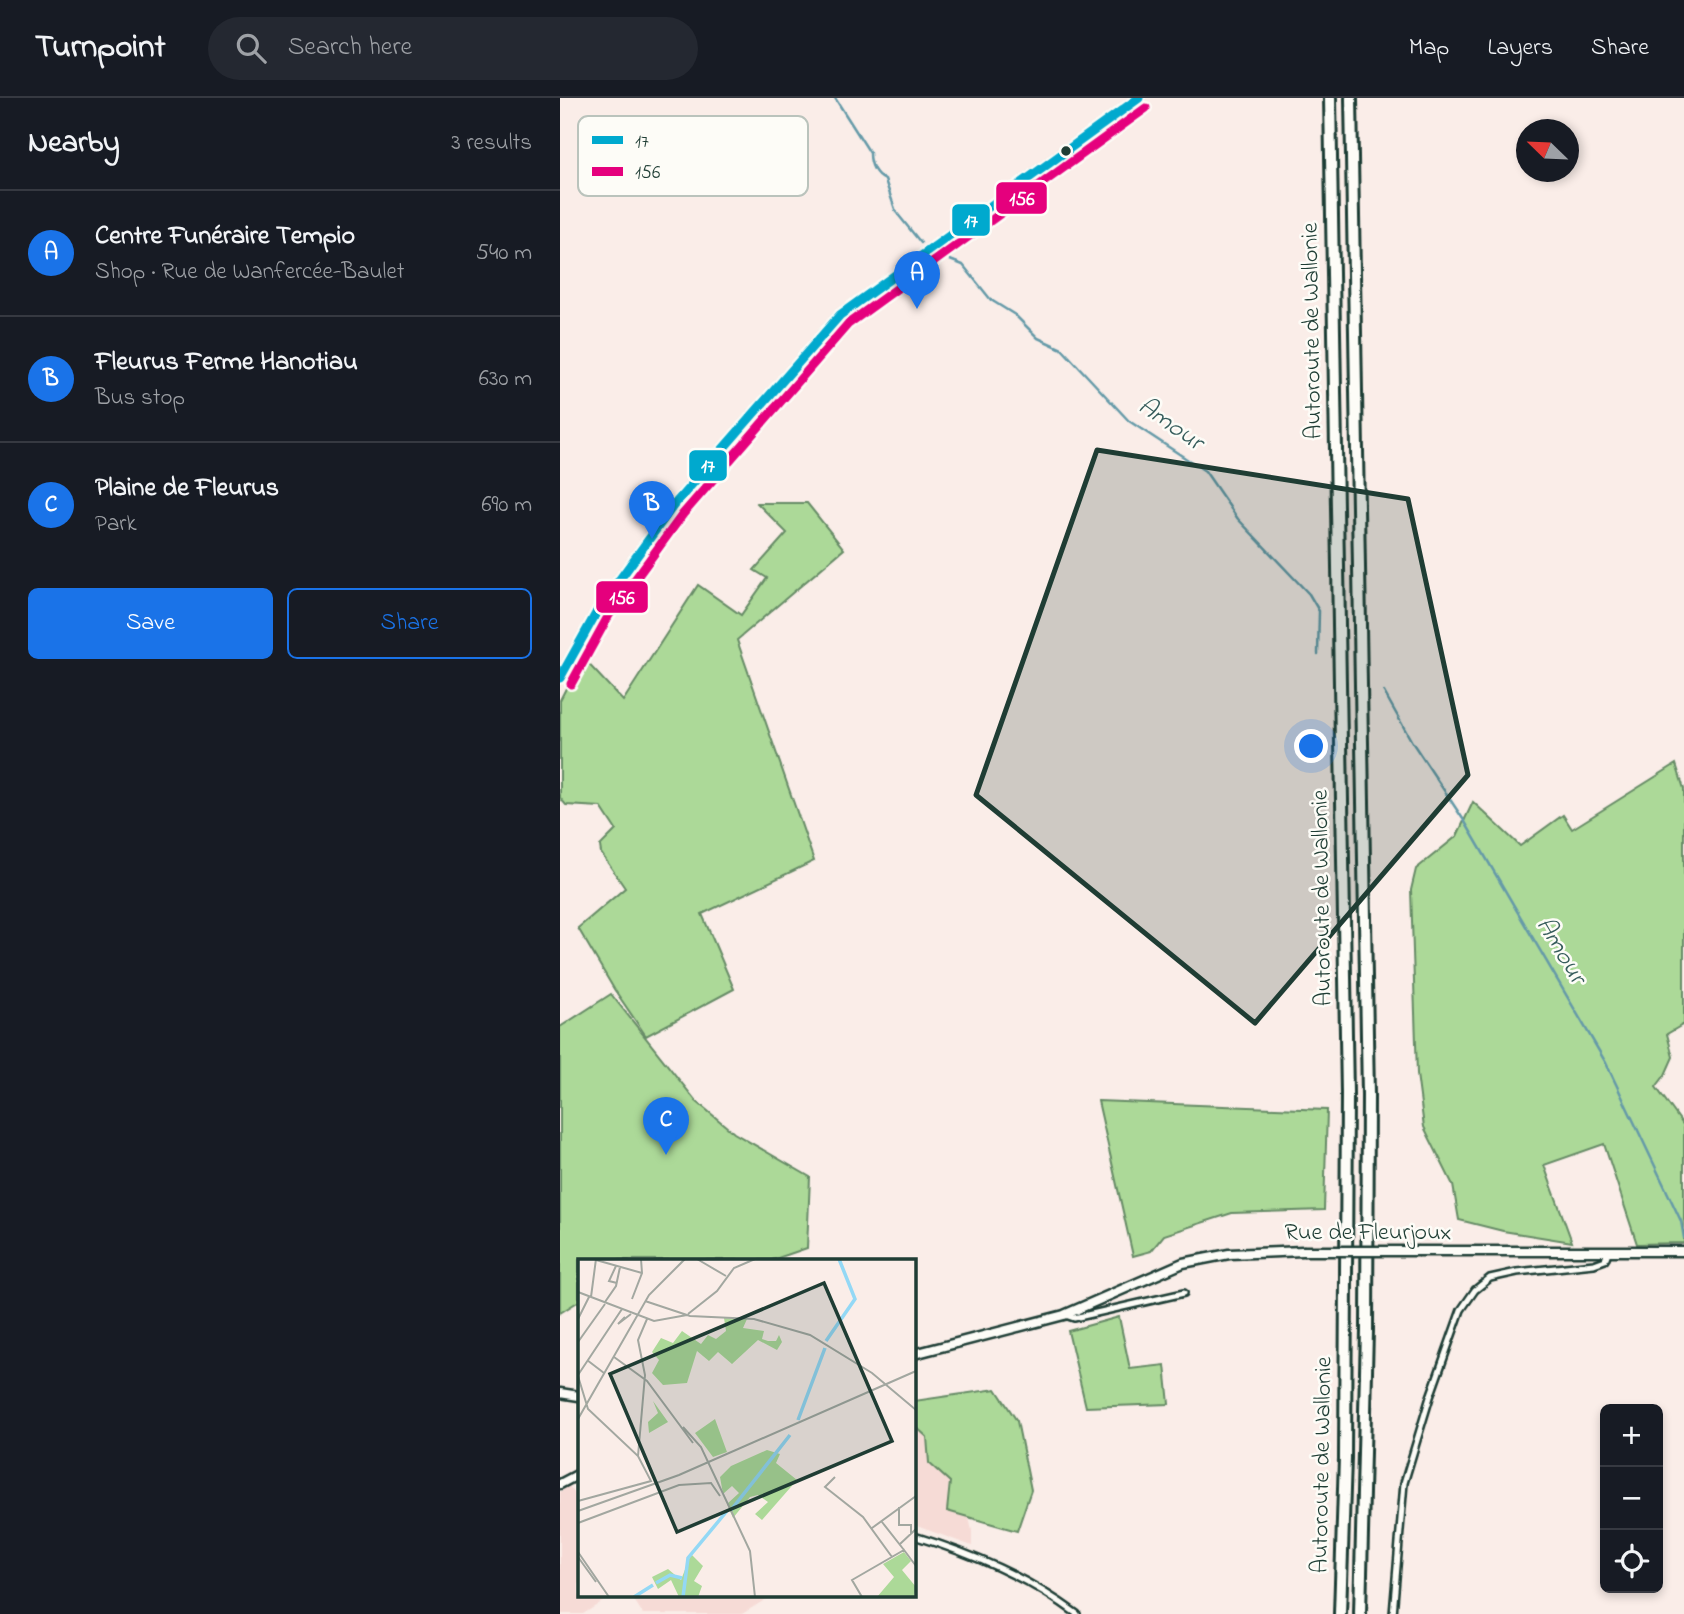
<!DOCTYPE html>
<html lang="en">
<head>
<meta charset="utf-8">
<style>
	:root { --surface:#171b24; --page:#242831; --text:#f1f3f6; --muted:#9ea1a6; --line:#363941; --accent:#1a73e8 }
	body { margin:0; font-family:"Indie Flower",sans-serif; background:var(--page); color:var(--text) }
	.controls { position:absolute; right:21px; bottom:21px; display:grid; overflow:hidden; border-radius:10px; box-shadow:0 4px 10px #0003 }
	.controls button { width:63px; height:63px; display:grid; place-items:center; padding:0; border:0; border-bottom:2px solid var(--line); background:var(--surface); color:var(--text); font:35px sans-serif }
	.compass { position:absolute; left:956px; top:21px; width:63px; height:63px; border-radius:50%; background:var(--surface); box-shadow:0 4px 10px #0003; rotate:293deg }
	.you { position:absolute; left:752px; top:649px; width:24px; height:24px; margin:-18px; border:5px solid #fff; border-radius:50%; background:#1a73e8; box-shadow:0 0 0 10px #1a73e833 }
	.badge { display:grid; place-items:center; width:46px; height:46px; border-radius:50%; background:var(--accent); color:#fff; font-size:23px; font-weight:700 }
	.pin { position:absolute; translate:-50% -58px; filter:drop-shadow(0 2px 4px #0008) }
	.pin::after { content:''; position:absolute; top:37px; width:24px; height:21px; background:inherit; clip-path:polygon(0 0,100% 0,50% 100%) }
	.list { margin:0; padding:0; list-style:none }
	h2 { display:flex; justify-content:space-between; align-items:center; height:91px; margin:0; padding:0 28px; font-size:30px }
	h2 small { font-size:23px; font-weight:400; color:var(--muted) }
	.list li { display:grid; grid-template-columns:46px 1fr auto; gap:21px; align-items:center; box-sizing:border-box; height:126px; padding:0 28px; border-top:2px solid var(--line) }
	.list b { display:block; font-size:26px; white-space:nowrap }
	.list p { margin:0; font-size:23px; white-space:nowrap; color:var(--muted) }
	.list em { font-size:23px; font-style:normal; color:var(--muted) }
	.actions { display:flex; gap:14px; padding:21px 28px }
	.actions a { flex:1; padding:16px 0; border:2px solid var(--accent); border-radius:10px; text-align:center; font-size:24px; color:var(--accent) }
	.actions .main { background:var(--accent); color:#fff }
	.icon { flex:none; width:38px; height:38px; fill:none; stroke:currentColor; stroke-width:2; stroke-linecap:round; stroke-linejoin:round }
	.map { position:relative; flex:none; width:1124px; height:1516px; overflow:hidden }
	header { display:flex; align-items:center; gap:42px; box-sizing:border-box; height:98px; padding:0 35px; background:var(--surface); border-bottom:2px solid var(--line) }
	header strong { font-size:33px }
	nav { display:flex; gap:38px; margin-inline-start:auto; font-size:24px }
	.search { width:490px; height:63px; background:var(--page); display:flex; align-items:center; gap:18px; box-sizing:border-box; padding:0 24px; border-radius:38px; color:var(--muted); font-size:26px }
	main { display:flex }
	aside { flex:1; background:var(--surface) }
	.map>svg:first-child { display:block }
	.built { fill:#f6dbd6 }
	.green { fill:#acd998; stroke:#668b66; stroke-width:2 }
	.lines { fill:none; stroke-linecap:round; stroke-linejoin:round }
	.stream { stroke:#659aa8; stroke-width:2.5 }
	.street-casing { stroke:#1f3d34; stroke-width:10 }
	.secondary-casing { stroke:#1f3d34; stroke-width:13 }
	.highway-casing { stroke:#1f3d34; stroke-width:16 }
	.street { stroke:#fdfcf7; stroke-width:5 }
	.secondary { stroke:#fdfcf7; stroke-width:8 }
	.highway { stroke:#fdfcf7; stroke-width:10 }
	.secondary-bridge-casing { stroke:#1f3d34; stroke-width:13; stroke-linecap:butt }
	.secondary-bridge { stroke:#fdfcf7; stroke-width:8 }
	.bus-1-casing { stroke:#fdfcf7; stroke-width:14 }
	.bus-2-casing { stroke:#fdfcf7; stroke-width:14 }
	.bus-1 { stroke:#00a9ce; stroke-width:9 }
	.bus-2 { stroke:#e5007d; stroke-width:9 }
	.marked { fill:#1f3d34; fill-opacity:0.2; stroke:#1f3d34; stroke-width:5; stroke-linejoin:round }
	.bus-dot { fill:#1f3d34; stroke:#fdfcf7; stroke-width:2.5 }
	.labels { text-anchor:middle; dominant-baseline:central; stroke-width:5; stroke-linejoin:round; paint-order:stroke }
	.street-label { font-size:24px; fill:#1f3d34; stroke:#fdfcf7 }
	.water-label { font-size:26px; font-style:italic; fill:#365c5b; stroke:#fdfcf7 }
	.inset-river { fill:none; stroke:#93d8f5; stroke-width:3.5 }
	.inset-road { fill:none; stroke:#a2a7a0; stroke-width:2 }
	.view { fill:#1f3d34; fill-opacity:0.15; stroke:#1f3d34; stroke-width:3.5 }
	.inset-edge { fill:none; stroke:#1f3d34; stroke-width:3.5 }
	.key { fill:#fdfcf7; stroke:#bac3bc; stroke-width:2 }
	.key-label { font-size:19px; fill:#1f3d34 }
	.line-badge { stroke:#fdfcf7; stroke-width:2.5 }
	.badge-label { font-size:19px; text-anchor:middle; font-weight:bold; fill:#fff }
</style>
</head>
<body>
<header>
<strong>Turnpoint</strong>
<div class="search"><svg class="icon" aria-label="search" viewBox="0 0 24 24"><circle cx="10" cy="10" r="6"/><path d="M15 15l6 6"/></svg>Search here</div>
<nav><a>Map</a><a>Layers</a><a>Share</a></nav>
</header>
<main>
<aside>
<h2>Nearby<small>3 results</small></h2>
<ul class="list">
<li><span class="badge">A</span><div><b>Centre Funéraire Tempio</b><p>Shop · Rue de Wanfercée-Baulet</p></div><em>540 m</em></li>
<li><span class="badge">B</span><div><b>Fleurus Ferme Hanotiau</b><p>Bus stop</p></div><em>630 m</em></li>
<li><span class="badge">C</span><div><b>Plaine de Fleurus</b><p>Park</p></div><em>690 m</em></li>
</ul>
<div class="actions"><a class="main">Save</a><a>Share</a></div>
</aside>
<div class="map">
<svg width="1124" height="1516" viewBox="0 0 1124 1516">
	<rect width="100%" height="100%" fill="#faede8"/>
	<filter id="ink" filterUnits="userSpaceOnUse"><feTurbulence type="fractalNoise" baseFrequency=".0143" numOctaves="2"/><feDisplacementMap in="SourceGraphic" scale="14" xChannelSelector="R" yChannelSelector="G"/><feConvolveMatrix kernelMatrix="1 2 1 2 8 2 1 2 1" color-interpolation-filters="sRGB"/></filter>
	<g filter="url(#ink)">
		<g class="built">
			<path d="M354 1318 401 1384 412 1433V1448L354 1427Z"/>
			<path d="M9 1388 19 1401V1497H53L23 1516H0V1394Z"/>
			<path d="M71 1497H213L182 1516H83Z"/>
		</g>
		<g class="green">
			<path d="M197 405H247L284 451 177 542 254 763 142 816 174 891 86 938 54 891 18 830 65 790 41 755 40 748 56 732 41 709 6 707 0 700V602L22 559 63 603 138 487 181 517 207 480 194 472 227 435Z"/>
			<path d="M1116 666 1124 691V926L1107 936 1113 959 1105 977 1096 989 1124 1028V1145L1077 1146 1044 1046 984 1067 1012 1144 943 1133 899 1122 893 1087 864 1029 857 976 851 792 856 771 897 738 913 704 960 748 1003 717 1012 731Z"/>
			<path d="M51 896 136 1003 174 1035 250 1079 247 1150 212 1162H19V1203L0 1215V929Z"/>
			<path d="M538 1003 767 1012 764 1112 672 1115 604 1137 591 1153 573 1158Z"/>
			<path d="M559 1219 570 1271 605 1267 609 1306 526 1309 508 1233Z"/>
			<path d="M436 1291 457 1323 471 1392 457 1433 387 1413 390 1384 369 1365 367 1339 354 1327V1303Z"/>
		</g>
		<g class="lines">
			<g class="stream">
				<path d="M275 0 310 55C310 66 314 76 325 82L336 114 361 145"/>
				<path d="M390 162 403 167 431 202 455 217 478 240 502 251 569 323 645 373 678 421 749 496 759 513 758 556"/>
				<path d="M824 594 852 644 905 724 1046 965 1121 1123 1124 1140"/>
			</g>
			<g class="street-casing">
				<g id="street">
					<path d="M505 1217 514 1220 624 1195"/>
					<path d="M354 1438C413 1456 467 1479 517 1516"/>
					<path d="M833 1516 844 1385 870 1299 901 1212 915 1192 930 1180 957 1174 1034 1166 1045 1162 1048 1154"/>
				</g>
			</g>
			<g class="secondary-casing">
				<g id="secondary">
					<path d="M0 580 39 510 113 408 280 217 579 0"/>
					<path d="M859 1153H1124"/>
					<path d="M354 1256 504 1217 623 1165 669 1156 743 1153"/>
					<path d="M0 1295 19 1298"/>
					<path d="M0 1386 19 1376"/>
				</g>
			</g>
			<g class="highway-casing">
				<g id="highway">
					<path d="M770 0 787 996 785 1360 780 1516"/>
					<path d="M791 0 808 997 807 1233 800 1516"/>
				</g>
			</g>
			<use href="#street" class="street"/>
			<use href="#secondary" class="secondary"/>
			<use href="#highway" class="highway"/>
			<g class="secondary-bridge-casing">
				<path id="secondary-bridge" d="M743 1153H859"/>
			</g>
			<use href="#secondary-bridge" class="secondary-bridge"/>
			<g class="bus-1-casing">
				<path id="bus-1" d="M0 580 39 510 113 408 280 217 579 0"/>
			</g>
			<g class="bus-2-casing">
				<path id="bus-2" d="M11 586 49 517 123 416 288 226 586 10"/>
			</g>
			<use href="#bus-1" class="bus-1"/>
			<use href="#bus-2" class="bus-2"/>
		</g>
	</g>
	<path class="marked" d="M537 352 848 401 908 677 695 925 416 697Z"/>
	<circle class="bus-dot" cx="506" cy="53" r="6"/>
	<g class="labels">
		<g class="street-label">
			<text transform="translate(753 233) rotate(-91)">Autoroute de Wallonie</text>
			<text transform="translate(763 800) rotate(-91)">Autoroute de Wallonie</text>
			<text x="808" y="1135">Rue de Fleurjoux</text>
			<text transform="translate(763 1367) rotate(-89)">Autoroute de Wallonie</text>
		</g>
		<g class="water-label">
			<text transform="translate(610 327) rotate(35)">Amour</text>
			<text transform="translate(1000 853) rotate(59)">Amour</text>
		</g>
	</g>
	<g transform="translate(18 1161)">
		<rect width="338" height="338" fill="#faede8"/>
		<path d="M146 59 169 60 165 69 186 72 184 80 190 82H198L201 76 204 83 199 91 180 81 154 105 140 93 131 102 119 92 109 124 85 126 74 114 81 101 74 93 83 79 95 84 104 72 123 85 130 76 138 80 148 72ZM75 142 90 163 71 174 70 163 80 154ZM137 160 149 193 135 198 117 174ZM189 191 202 195 198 204 219 221 184 261 177 255 190 243 180 236 172 238 155 259 149 245 161 234 154 227 145 235 142 218 153 207ZM326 293 333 302 324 311 338 328 336 338H299L316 318 305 305ZM113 295 125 307 116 322 124 327 120 338H101L93 321 80 330 74 318 90 310 103 321Z" fill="#acd998"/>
		<path class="inset-river" d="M248 82 277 40 261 0M220 161 247 89M153 251 212 176M78 324 92 316 104 319M56 338 75 326M105 338 110 299 149 252"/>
		<path class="inset-road" d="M119 0 148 17M18 1 64 14M38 7 31 22 39 24M0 33 76 62 109 56M13 38 18 0M54 40 64 14 63 0M67 42 112 57 176 60 232 76 294 114 338 151M27 43 38 27 42 8M110 55 139 32 156 9 177 0M47 58 40 65 53 55M0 60 11 38M0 83 27 45M36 98 69 122 115 184M9 101 26 114M0 116 44 50M0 117 10 150 60 197 73 222 0 242M0 160 71 36 107 0M105 168 123 188 172 292 177 338M60 197 67 116 60 81 69 60M257 218 247 228 285 258 314 298M321 248V266H333V275M0 252 101 216 338 112M304 263 326 291M0 264 101 226 133 224 142 237M294 269 338 237M322 285 338 270M0 293 31 338M0 298 18 323M284 338 274 321 326 291 338 307"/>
		<path class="view" d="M246 24 314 182 99 273 32 115Z"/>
		<rect width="338" height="338" class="inset-edge"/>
	</g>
	<rect x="18" y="18" width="230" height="80" rx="10" class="key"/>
	<rect x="32" y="38" width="31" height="8" fill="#00a9ce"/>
	<rect x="32" y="69" width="31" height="9" fill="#e5007d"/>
	<g class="key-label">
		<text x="75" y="49">17</text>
		<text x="75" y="80">156</text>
	</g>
	<g class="line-badge">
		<rect x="435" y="83" width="53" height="34" rx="7" fill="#e5007d"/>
		<rect x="391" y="105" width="40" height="34" rx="7" fill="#00a9ce"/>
		<rect x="128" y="351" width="40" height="33" rx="7" fill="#00a9ce"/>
		<rect x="35" y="482" width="54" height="34" rx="7" fill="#e5007d"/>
	</g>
	<g class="badge-label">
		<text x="462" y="107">156</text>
		<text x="411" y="129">17</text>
		<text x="148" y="374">17</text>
		<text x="62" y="506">156</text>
	</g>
</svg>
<div class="controls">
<button>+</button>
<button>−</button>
<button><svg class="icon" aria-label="locate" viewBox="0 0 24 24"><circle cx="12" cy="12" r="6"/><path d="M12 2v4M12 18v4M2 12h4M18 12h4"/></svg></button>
</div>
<svg class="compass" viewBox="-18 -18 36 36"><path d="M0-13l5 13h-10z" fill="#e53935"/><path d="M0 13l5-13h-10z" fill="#9ea1a6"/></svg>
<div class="you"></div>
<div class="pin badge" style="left:357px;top:211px">A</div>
<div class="pin badge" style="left:92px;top:441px">B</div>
<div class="pin badge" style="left:106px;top:1057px">C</div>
</div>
</main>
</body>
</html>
